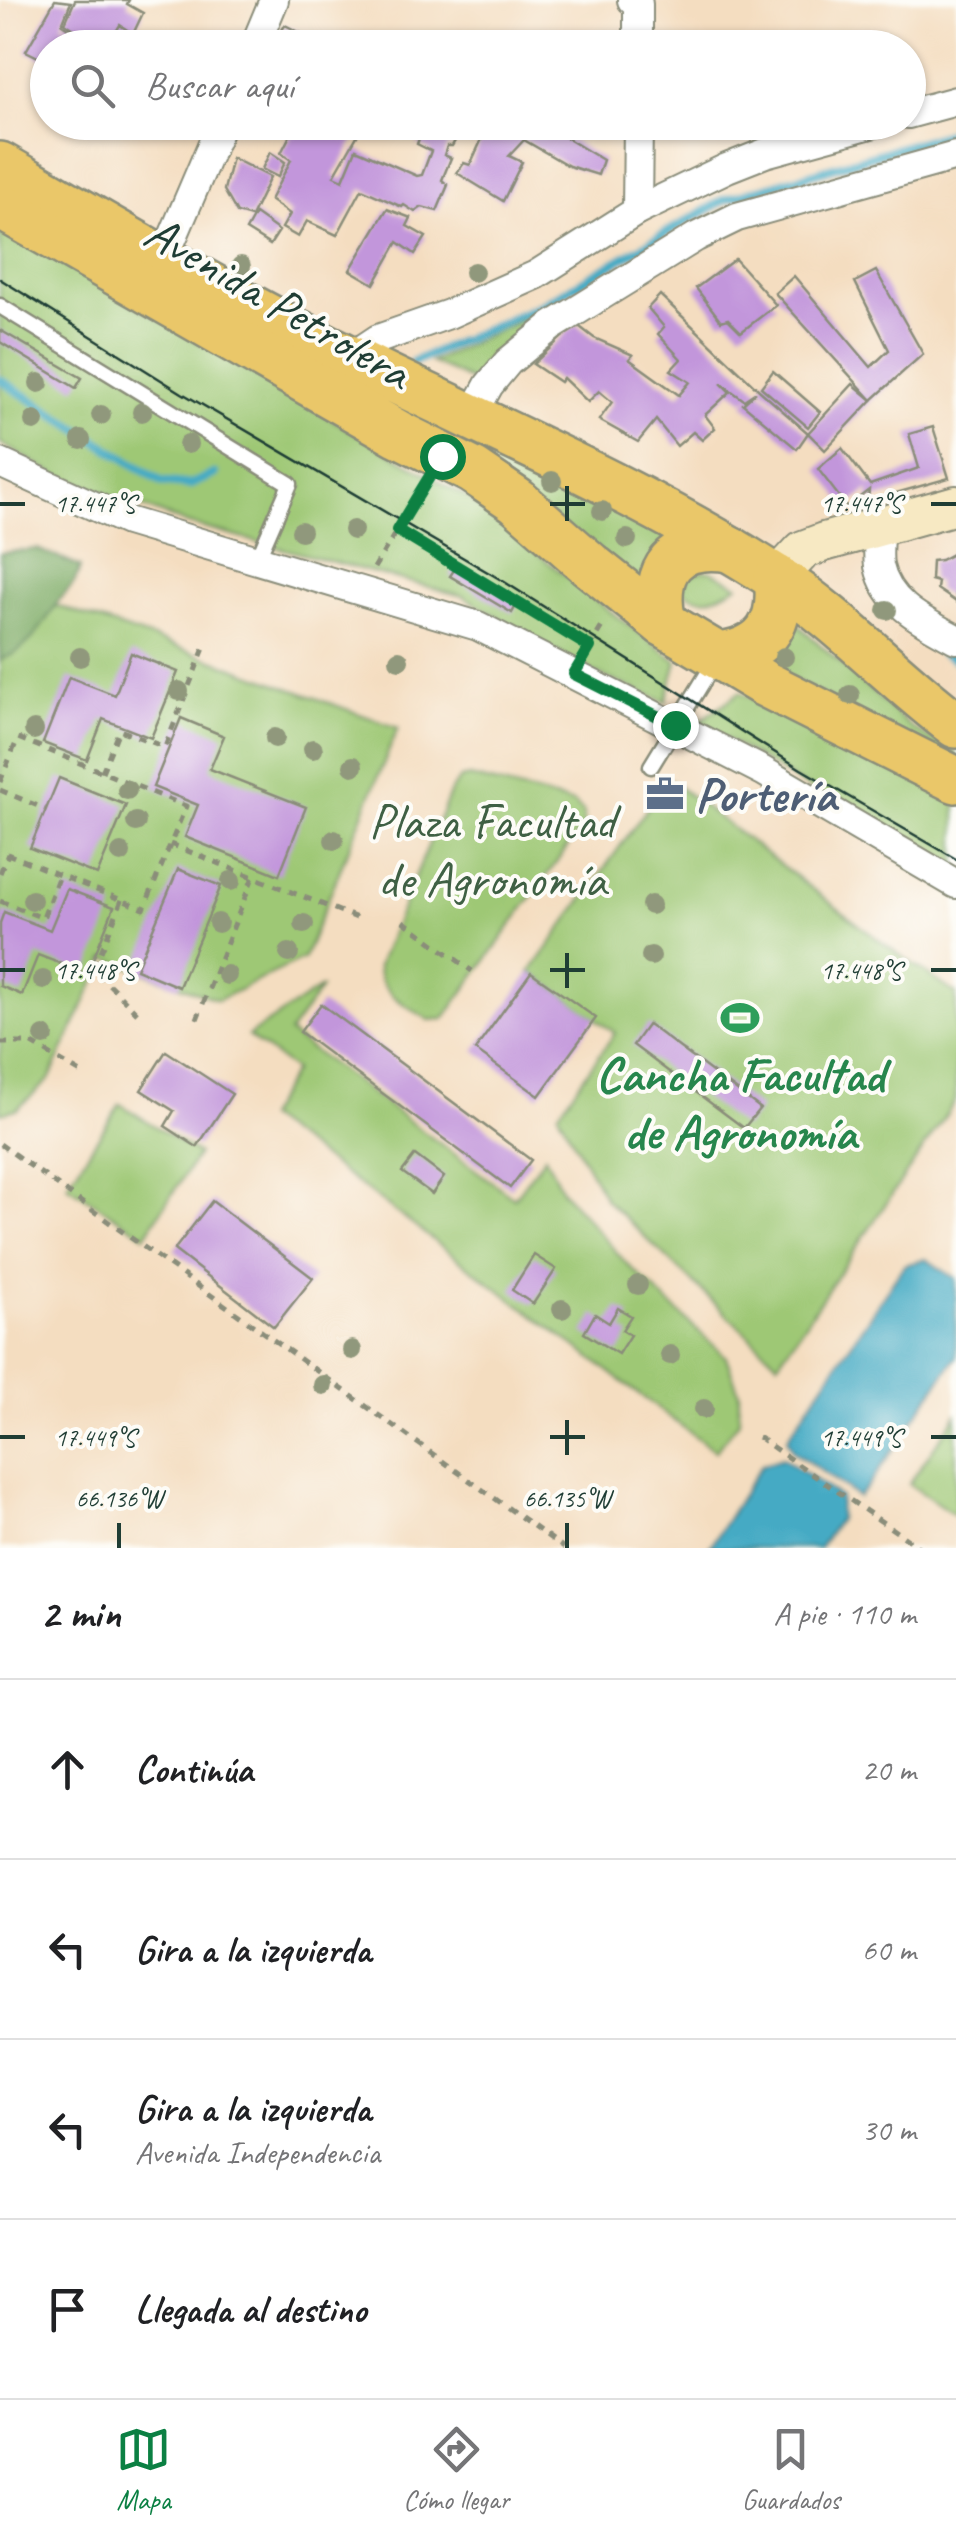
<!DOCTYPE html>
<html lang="es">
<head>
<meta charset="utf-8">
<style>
	:root { --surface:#fff; --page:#f6f6f6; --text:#202124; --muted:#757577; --line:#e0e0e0; --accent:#0b8043 }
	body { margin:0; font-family:Caveat,sans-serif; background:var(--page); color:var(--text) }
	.stop { position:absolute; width:30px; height:30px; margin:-22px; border:8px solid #0b8043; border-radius:50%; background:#fff }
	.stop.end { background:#0b8043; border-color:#fff; box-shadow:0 2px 10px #0008 }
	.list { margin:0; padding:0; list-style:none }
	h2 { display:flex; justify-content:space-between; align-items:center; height:130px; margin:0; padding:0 40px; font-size:42px }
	h2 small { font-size:32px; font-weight:400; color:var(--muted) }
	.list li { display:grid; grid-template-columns:65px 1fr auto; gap:30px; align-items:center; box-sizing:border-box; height:180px; padding:0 40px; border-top:2px solid var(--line) }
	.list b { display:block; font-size:38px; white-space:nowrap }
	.list p { margin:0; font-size:32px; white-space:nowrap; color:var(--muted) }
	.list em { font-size:32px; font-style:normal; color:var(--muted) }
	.icon { flex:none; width:55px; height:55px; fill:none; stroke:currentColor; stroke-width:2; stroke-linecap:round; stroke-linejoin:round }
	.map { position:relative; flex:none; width:956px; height:1548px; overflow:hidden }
	.search { position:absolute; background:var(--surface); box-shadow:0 2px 8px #0004; left:30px; right:30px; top:30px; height:110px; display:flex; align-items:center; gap:25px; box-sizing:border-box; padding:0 35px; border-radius:55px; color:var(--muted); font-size:38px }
	.sheet { height:850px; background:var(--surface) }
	nav { display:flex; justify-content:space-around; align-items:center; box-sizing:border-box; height:140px; border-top:2px solid var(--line); background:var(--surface); font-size:28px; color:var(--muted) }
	nav a { display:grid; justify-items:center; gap:5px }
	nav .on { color:var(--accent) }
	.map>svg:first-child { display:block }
	.green { fill:#9ec874; stroke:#5e8254; stroke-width:2.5 }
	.forest { fill:#7eac66; stroke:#4e744d; stroke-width:2.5 }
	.water { fill:#44aac4; stroke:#32747c; stroke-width:2.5 }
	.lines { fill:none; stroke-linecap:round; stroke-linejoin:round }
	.stream { stroke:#44aac4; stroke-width:9 }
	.building { fill:#c296db }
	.service-casing { stroke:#8a8d7a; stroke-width:19 }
	.minor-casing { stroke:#8a8d7a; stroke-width:32 }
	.secondary-casing { stroke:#8a8d7a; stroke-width:42 }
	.trunk-casing { stroke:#8a8d7a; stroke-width:50 }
	.path { stroke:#8a8d7a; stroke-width:5; stroke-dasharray:8 8; stroke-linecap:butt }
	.service { stroke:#fff; stroke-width:14 }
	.minor { stroke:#fff; stroke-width:28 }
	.secondary { stroke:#f7e9c3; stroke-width:38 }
	.trunk { stroke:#eac769; stroke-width:45 }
	.tram { stroke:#1f3d34; stroke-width:2.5 }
	.tree { fill:#90987c }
	.route { stroke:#0b8043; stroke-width:12 }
	.ticks { fill:none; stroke:#1f3d34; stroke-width:4 }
	.labels { text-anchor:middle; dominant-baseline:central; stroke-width:8; stroke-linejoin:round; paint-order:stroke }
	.street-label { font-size:50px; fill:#1f3d34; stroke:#fdfcf7 }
	.service-label { font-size:50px; font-weight:bold; fill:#4e5e75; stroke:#fdfcf7; text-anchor:start }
	.park-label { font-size:50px; fill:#3f6044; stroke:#fdfcf7 }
	.leisure-label { font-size:50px; font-weight:bold; fill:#27864d; stroke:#fdfcf7 }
	.ticks-label { font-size:25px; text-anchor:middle; fill:#1f3d34; stroke:#fdfcf7; stroke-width:8; stroke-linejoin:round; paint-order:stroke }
</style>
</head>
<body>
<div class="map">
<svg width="956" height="1548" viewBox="0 0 956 1548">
	<rect width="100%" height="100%" fill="#fdfcf7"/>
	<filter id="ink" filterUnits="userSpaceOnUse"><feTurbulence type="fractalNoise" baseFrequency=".01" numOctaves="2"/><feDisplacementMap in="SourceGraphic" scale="20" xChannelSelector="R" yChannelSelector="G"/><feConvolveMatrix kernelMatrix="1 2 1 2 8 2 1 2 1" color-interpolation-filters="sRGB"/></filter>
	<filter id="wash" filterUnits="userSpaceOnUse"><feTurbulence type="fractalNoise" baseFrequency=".0048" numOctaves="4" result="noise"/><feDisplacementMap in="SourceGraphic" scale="40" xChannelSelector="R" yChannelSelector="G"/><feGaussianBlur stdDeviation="2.25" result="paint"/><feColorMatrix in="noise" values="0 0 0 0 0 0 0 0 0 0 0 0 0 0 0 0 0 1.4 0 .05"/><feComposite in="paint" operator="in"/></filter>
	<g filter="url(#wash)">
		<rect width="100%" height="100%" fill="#f4ddc0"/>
		<g class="green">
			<path d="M0 227 468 498 611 612 677 661 666 702 587 670 463 596 188 524 57 475 0 443Z"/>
			<path d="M560 302 496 355 472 381 431 362Z"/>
			<path d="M413 417 463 428 676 538 640 583Z"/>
			<path d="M703 570 711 571 738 585C717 598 703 605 681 590L688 576Z"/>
			<path d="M0 589 10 590 155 639 398 728 304 958 218 1000 106 958 49 1080 17 1109 0 1113Z"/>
			<path d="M794 621 913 729 956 753V765L766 666Z"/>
			<path d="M740 692 956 800V877L698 722Z"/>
			<path d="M470 777 573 803 583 812 584 824 444 1019 429 1020C408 1006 376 992 378 965L452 789 460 779Z"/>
			<path d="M668 779 883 943 956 994V1100L778 1363 606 1200 558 1113 615 1033 531 972Z"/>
			<path d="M322 987 289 1033 514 1198 545 1156 563 1192 627 1264 726 1357 739 1392V1421L715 1451 338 1169 266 1118 294 1070 248 1036Z"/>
			<path d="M120 1104 198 1154 145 1236 67 1185Z"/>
			<path d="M956 1415V1516L909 1484Z"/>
		</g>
		<path class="forest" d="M37 549 80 567C73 593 67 587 55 606 40 630 28 650 0 660V553Z"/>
		<g class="water">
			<path d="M926 1259 956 1279V1357L869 1485 858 1497 793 1451 787 1438 904 1265Z"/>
			<path d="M783 1458 840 1497 839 1519 819 1548H709L761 1465Z"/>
		</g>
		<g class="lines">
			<g class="stream">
				<path d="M413 362 541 305 724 200 956 131"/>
				<path d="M0 380 162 482 190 485 215 474"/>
				<path d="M941 652 956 660"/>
			</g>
		</g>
		<g id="blocks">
			<g class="building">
				<path d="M55 0 71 2 62 24 82 37 77 48H48V62L26 51Z"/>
				<path d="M75 0H129L127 4 143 13 133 34 120 25 106 48H80L85 36 65 23Z"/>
				<path d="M285 25 317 41 313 48H280L274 44Z"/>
				<path d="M297 122H365L334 176 343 180 356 149 417 176 422 175 431 151 417 144 424 125 459 134 452 146H447L444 155 451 158 442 180 448 185 437 211 422 207 415 212 404 205 402 207 362 189 337 235 307 221 298 237 282 228 290 214 270 200 291 160 281 153Z"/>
				<path d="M484 122H540L603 160 598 175 569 166 524 140 509 156 522 162 503 201 457 173 464 163 470 165 481 141 476 136Z"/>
				<path d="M270 152 285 162 278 177 262 169Z"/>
				<path d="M232 158 270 177 251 217 237 213 224 190Z"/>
				<path d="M387 209 411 218 407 226 426 237 415 254 398 242 374 284 350 270Z"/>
				<path d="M255 214 279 231 270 245 246 230Z"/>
				<path d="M735 259 776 305 741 332 728 319 721 321 696 288Z"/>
				<path d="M876 271 923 354 872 400 775 293 794 276 871 367 889 350 855 282Z"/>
				<path d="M660 295 759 390 808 433 853 384 872 400 825 450 808 433 797 449 743 404 756 392 744 400 721 383 730 392 705 415 715 428 702 440 693 432 677 446 656 420 638 442 599 420 612 402 599 391 588 402 563 378 560 382 533 364 576 324 594 338 633 355 629 359 679 395 690 382 671 370 681 359 658 334 664 327 648 308Z"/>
				<path d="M0 330 82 378 76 388 0 342Z"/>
				<path d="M773 371 820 412 808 427 761 387Z"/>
				<path d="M933 427 949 478 868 501 869 490 847 507 818 469 842 448 870 485 919 468 909 434Z"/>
				<path d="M956 552V602L937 589 938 582 931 580 932 561 941 560Z"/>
				<path d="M456 567 517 604 512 613 450 576Z"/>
				<path d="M131 653 178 672 151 738 103 719 87 760 43 743 69 677 115 695Z"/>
				<path d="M181 718 224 736 210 769 306 807 279 875 185 837 198 805 153 787Z"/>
				<path d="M59 778 126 805 97 875 30 848Z"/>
				<path d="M178 869 221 886 179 987 136 969Z"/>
				<path d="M67 889 114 907 87 974 38 955 22 995 0 986V923L4 912 50 930Z"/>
				<path d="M531 972 596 1018 539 1096 475 1050Z"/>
				<path d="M321 1004 531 1160 510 1188 300 1032Z"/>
				<path d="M648 1024 760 1108 744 1128 633 1045Z"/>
				<path d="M166 1051 232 1094 197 1147 165 1126 174 1111 141 1090Z"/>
				<path d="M415 1155 444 1177 432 1194 402 1172Z"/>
				<path d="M212 1201 313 1278 274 1327 174 1250Z"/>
				<path d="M534 1255 556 1269 533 1304 512 1290Z"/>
				<path d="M618 1308 631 1316 622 1330 630 1335 618 1354 584 1333 595 1314 609 1323Z"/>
			</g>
		</g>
	</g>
	<g filter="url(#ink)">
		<use href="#blocks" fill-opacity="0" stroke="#8a8d7a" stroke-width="2.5"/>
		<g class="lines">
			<g class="service-casing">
				<g id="service">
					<path d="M0 306 290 484 257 560"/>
					<path d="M651 766 716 660"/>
				</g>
			</g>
			<g class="minor-casing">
				<g id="minor">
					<path d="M632 0 638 4V48"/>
					<path d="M254 48 274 0"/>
					<path d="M908 114 956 101"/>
					<path d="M637 211 638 122"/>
					<path d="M163 260 222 122"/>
					<path d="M356 362 366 347 378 339 449 314 536 275 637 211 727 168 765 153 878 122"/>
					<path d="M472 416 489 385 508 362 552 326 696 237 737 217 956 156"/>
					<path d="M0 463 127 521 478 626 763 771 956 884"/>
					<path d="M880 526C879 539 877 553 879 566 887 605 925 622 956 639"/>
				</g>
			</g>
			<g class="secondary-casing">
				<path id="secondary" d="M777 578 803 550 824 542 956 505"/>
			</g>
			<g class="trunk-casing">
				<g id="trunk">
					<path d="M0 165C117 233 235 303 357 362 497 431 643 492 775 577 840 619 893 678 956 725"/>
					<path d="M0 206 399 434 473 471 517 501 589 564 663 623 765 684 956 780"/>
					<path d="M663 623C652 569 673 541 730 549"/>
					<path d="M718 656C765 650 783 625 777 578"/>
				</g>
			</g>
			<g class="path">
				<path d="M397 531 590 647"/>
				<path d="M374 568 423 487"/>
				<path d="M589 648 604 623"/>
				<path d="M102 772 119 730 165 747 206 643"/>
				<path d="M0 782 18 738 186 806 144 909 0 851"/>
				<path d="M0 790 45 809"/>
				<path d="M170 844 362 920"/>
				<path d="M0 873 8 854"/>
				<path d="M122 900 94 969 139 1015"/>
				<path d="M0 901 43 918 59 875"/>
				<path d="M403 921 472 971"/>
				<path d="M197 1019 253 877"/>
				<path d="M0 1043H31L84 1075"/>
				<path d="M0 1144 564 1548"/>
				<path d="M758 1437 920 1548"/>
			</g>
			<use href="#service" class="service"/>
			<use href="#minor" class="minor"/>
			<use href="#secondary" class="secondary"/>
			<use href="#trunk" class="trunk"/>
			<path class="tram" d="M0 279 182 393 503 581 801 769 956 859"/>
		</g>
		<g class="tree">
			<circle cx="241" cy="266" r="10"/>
			<circle cx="474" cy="272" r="10"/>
			<circle cx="39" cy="383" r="10"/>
			<circle cx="142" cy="412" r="10"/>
			<circle cx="101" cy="415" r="10"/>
			<circle cx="34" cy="421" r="10"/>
			<circle cx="81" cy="440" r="10"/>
			<circle cx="188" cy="444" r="10"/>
			<circle cx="552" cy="481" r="10"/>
			<circle cx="602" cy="511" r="10"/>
			<circle cx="353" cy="530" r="10"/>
			<circle cx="301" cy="531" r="10"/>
			<circle cx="627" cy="539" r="10"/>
			<circle cx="887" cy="610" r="10"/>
			<circle cx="80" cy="657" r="10"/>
			<circle cx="784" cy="657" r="10"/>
			<circle cx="399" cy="660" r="10"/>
			<circle cx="179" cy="691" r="10"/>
			<circle cx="850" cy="695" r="10"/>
			<circle cx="34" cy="730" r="10"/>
			<circle cx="275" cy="738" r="10"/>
			<circle cx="313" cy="749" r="10"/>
			<circle cx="353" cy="766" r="10"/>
			<circle cx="127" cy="790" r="10"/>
			<circle cx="136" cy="822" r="10"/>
			<circle cx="334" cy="840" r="10"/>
			<circle cx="121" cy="853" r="10"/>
			<circle cx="231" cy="881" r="10"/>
			<circle cx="32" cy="900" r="10"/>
			<circle cx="651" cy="905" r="10"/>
			<circle cx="218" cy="923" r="10"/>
			<circle cx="304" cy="924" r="10"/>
			<circle cx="289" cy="953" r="10"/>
			<circle cx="651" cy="956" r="10"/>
			<circle cx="227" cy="975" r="10"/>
			<circle cx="43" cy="980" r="10"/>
			<circle cx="44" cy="1036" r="10"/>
			<circle cx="638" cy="1285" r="10"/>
			<circle cx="562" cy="1309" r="10"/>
			<circle cx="352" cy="1350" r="10"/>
			<circle cx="670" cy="1355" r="10"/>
			<circle cx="323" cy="1385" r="10"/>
			<circle cx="704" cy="1409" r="10"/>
		</g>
	</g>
	<g class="lines" filter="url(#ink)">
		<path class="route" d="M442 456 397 530 590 647 574 674 675 725"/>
	</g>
	<path class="ticks" d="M567 486V521M0 504H25M550 504H585M931 504H956M567 953V988M0 970H25M550 970H585M931 970H956M567 1420V1455M0 1437H25M550 1437H585M931 1437H956M119 1523V1548M567 1523V1548"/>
	<defs>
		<g id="office-bare" transform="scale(3)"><path d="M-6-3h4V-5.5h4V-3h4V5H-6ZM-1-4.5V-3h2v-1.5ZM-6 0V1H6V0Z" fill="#5c6f8a" stroke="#fdfcf7" stroke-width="2.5" paint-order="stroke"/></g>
		<g id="stadium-bare" transform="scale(3)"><path d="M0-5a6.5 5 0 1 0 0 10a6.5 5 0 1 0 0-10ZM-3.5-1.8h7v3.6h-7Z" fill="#2e9e5b" stroke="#fdfcf7" stroke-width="2.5" paint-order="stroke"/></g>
	</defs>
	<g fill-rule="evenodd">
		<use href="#office-bare" x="665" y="794"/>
		<use href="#stadium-bare" x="740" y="1018"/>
	</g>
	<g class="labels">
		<g class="street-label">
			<text transform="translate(278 302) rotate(30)">Avenida Petrolera</text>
		</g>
		<g class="service-label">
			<text x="695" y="794">Portería</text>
		</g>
		<g class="park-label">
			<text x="492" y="821">Plaza Facultad<tspan x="492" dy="58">de Agronomía</tspan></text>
		</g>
		<g class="leisure-label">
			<text x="740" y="1074">Cancha Facultad<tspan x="740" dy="58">de Agronomía</tspan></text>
		</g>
	</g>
	<g class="ticks-label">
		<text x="95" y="512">17.447°S</text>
		<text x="861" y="512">17.447°S</text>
		<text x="95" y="979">17.448°S</text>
		<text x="861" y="979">17.448°S</text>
		<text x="95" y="1446">17.449°S</text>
		<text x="861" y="1446">17.449°S</text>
		<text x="119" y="1507">66.136°W</text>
		<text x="567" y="1507">66.135°W</text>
	</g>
</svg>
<div class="stop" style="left:442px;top:456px"></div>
<div class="stop end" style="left:675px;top:725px"></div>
<div class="search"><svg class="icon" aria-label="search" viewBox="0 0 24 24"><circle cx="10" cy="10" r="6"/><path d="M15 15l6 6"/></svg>Buscar aquí</div>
</div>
<section class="sheet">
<h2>2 min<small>A pie · 110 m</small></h2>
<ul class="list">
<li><svg class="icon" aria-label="ahead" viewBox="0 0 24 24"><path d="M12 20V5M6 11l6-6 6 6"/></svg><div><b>Continúa</b></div><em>20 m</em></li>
<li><svg class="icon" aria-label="left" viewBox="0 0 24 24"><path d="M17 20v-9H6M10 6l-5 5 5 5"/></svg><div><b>Gira a la izquierda</b></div><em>60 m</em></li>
<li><svg class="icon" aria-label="left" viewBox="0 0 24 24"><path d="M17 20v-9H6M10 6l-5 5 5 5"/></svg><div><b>Gira a la izquierda</b><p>Avenida Independencia</p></div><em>30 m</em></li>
<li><svg class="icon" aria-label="arrive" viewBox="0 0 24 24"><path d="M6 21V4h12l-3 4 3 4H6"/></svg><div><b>Llegada al destino</b></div></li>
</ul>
</section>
<nav>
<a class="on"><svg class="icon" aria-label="map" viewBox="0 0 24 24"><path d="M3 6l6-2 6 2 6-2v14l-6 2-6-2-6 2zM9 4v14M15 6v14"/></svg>Mapa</a>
<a><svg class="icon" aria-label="directions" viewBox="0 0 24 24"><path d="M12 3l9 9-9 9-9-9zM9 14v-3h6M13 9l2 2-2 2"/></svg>Cómo llegar</a>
<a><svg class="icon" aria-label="saved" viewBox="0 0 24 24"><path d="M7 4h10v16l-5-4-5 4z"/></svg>Guardados</a>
</nav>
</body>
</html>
